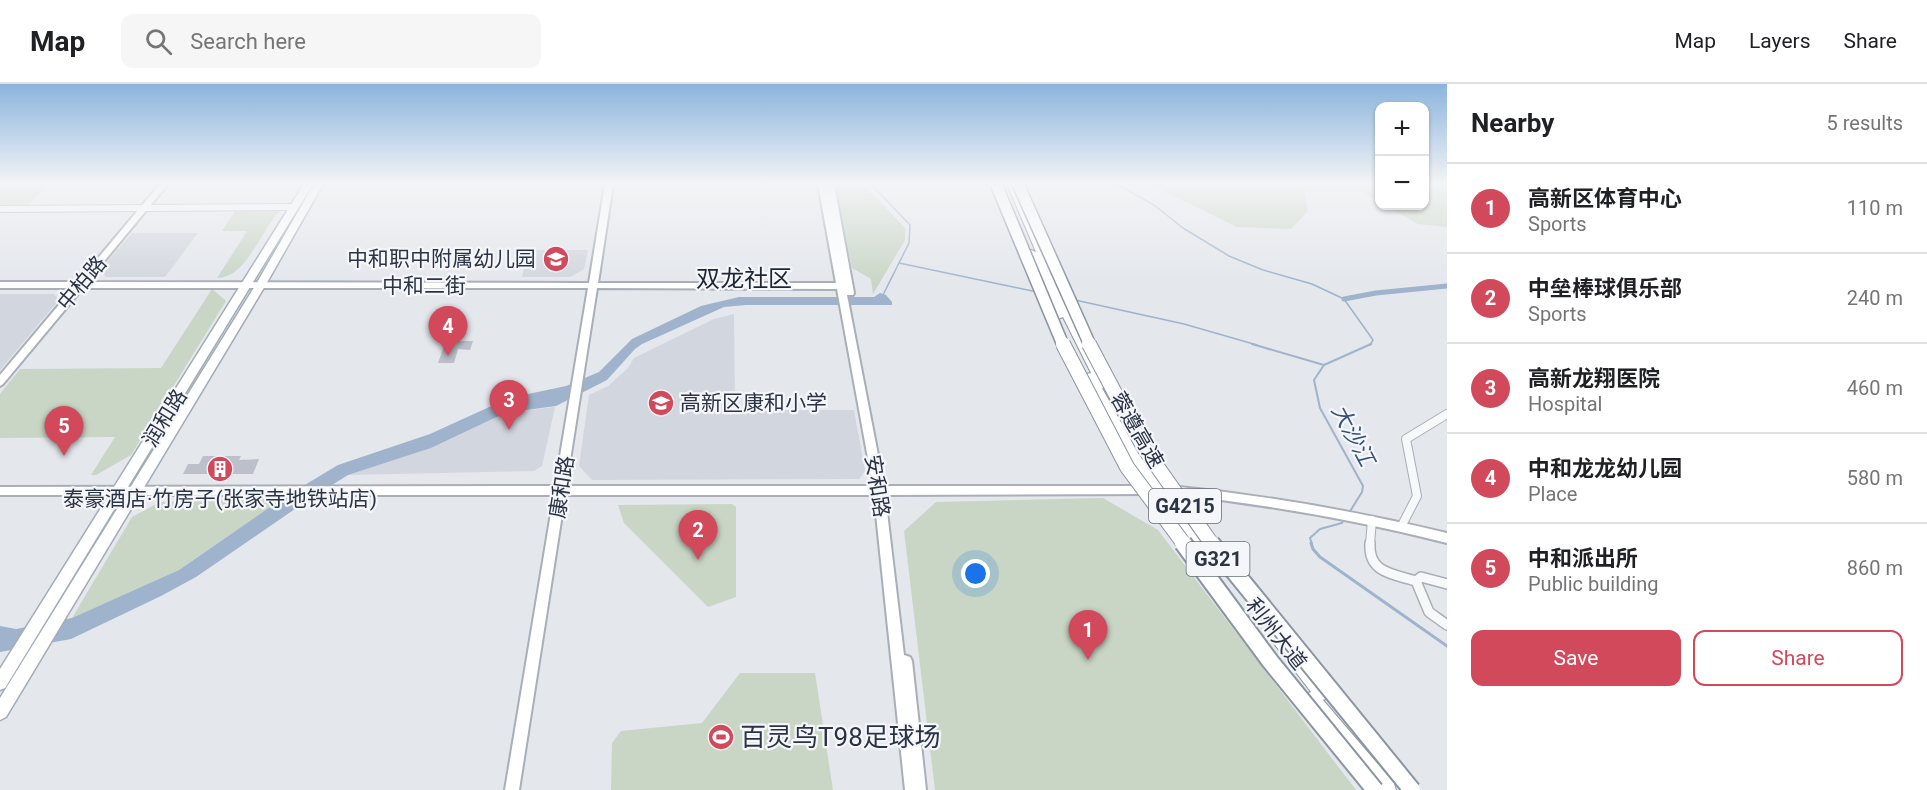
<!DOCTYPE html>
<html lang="en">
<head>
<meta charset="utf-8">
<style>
	:root { --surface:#fff; --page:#f6f6f6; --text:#202124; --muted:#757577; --line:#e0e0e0; --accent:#d1495b }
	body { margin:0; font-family:Roboto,"Noto Sans SC",sans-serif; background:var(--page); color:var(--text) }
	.controls { position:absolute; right:18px; top:18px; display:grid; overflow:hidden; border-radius:12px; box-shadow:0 2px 4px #0004 }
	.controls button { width:54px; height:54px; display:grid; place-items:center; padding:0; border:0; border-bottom:2px solid var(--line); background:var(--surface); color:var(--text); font:30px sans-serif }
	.you { position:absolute; left:976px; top:490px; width:21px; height:21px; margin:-15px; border:4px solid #fff; border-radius:50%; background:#1a73e8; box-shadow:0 0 0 9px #1a73e833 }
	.badge { display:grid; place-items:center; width:39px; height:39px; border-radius:50%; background:var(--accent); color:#fff; font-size:20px; font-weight:700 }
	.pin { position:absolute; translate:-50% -50px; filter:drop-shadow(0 2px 3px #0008) }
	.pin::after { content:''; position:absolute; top:32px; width:21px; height:18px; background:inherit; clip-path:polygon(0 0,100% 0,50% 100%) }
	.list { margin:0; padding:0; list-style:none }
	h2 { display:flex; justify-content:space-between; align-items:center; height:78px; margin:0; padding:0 24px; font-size:26px }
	h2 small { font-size:20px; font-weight:400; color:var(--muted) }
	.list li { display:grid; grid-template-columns:39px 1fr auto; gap:18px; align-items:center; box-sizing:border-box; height:90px; padding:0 24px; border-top:2px solid var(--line) }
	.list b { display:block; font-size:22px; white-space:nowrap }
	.list p { margin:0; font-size:20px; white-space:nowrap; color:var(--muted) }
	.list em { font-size:20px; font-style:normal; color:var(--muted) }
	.actions { display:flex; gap:12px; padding:18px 24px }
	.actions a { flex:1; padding:14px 0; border:2px solid var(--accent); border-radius:12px; text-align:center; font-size:21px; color:var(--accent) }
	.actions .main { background:var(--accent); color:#fff }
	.icon { flex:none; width:33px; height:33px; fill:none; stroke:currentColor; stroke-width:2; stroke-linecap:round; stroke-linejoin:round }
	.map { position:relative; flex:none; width:1447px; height:706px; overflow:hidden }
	header { display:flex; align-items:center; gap:36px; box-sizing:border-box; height:84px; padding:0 30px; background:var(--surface); border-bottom:2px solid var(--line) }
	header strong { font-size:28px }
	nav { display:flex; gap:33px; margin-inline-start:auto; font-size:21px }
	.search { width:420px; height:54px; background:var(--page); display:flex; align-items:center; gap:15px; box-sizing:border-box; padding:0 21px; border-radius:12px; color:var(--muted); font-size:22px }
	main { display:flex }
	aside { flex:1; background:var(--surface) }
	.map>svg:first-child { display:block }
	.built { fill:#d2d6de }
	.green { fill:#c9d6c5 }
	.water { fill:#9fb4cc }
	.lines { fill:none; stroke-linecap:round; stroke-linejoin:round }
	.stream-far2 { stroke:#9fb4cc; stroke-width:1.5 }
	.stream-far1 { stroke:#9fb4cc; stroke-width:2 }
	.stream { stroke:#9fb4cc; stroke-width:3 }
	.canal { stroke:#9fb4cc; stroke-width:5 }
	.building { fill:#bbc0ca }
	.street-far2-casing { stroke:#a9aeb7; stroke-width:8 }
	.street-far1-casing { stroke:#a9aeb7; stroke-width:10 }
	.street-casing { stroke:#a9aeb7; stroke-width:12 }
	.secondary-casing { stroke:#a9aeb7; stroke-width:4 }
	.primary-casing { stroke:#a3abb8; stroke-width:3 }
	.highway-casing { stroke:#8b94a3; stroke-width:2 }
	.street-far2 { stroke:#f7f8fa; stroke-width:6 }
	.street-far1 { stroke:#f7f8fa; stroke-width:8 }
	.street { stroke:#f7f8fa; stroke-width:9 }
	.secondary { fill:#fff; fill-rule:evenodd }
	.primary { fill:#fff; fill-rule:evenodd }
	.highway { fill:#fff; fill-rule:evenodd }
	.highway-bridge-far2-casing { stroke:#8b94a3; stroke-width:14; stroke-linecap:butt }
	.highway-bridge-far1-casing { stroke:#8b94a3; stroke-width:16; stroke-linecap:butt }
	.highway-bridge-casing { stroke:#8b94a3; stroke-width:20; stroke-linecap:butt }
	.highway-bridge-far2 { stroke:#fff; stroke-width:11 }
	.highway-bridge-far1 { stroke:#fff; stroke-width:14 }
	.highway-bridge { stroke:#fff; stroke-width:16 }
	.labels { text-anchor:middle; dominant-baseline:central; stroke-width:4.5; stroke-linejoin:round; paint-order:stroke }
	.shield { fill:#f4f6f9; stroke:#676e7b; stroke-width:1.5 }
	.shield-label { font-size:20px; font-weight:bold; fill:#2b3445 }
	.poi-label { font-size:21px; fill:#2b3445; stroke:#f4f6f9; text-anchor:end }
	.street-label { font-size:21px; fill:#2b3445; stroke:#f4f6f9 }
	.water-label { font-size:22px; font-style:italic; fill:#34527a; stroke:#f4f6f9 }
	.quarter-label { font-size:24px; fill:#1d2536; stroke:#f4f6f9 }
	.near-poi-label { font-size:26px; fill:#2b3445; stroke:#f4f6f9; text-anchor:start }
</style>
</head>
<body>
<header>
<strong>Map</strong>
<div class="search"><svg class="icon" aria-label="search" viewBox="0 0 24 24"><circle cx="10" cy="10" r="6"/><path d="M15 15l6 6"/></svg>Search here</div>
<nav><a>Map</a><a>Layers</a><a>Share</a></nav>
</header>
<main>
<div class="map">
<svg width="1447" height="706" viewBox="0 0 1447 706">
	<rect width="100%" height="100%" fill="#e4e7ec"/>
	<g class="built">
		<path d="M132 149H198L165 193H106L100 186Z"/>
		<path d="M529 166H588L584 185 570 193H522Z"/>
		<path d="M0 210H54L59 216 0 286Z"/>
		<path d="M734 230 735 326H854L865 387 859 395 592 396 579 382 589 311 608 302 628 284 634 274 714 235Z"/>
		<path d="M555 323 542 382 534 387 348 391 431 364 505 329Z"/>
	</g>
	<g class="green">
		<path d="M0 100H49L27 122H0Z"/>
		<path d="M835 100H863L905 144V156L873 210 871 195 852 184Z"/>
		<path d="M1155 100H1379V118L1360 106 1304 107 1308 127 1291 145 1237 143 1161 106Z"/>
		<path d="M1425 100H1447V143L1418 140 1386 122H1424Z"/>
		<path d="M236 126 280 127C261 145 247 194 217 194L247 147H222Z"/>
		<path d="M212 205 226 217 131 371 96 391H91L115 353 0 354V310L20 285 161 284Z"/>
		<path d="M283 414 179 486 72 534 132 433 160 418Z"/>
		<path d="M1103 414 1158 446 1356 706H935L904 447 936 418Z"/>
		<path d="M732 420 736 423V513L708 523 624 439 618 421Z"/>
		<path d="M740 589H815L833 706H611L612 659 621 647 702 639Z"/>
	</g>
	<path class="water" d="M880 209 886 211 892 218V221H746L724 223 642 260 635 265 607 296 556 322 505 329 431 364 348 391 308 416 196 493 161 512 71 555 0 568V542L16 545 72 534 152 498 179 486 283 414 338 381 430 350 509 314 566 302 599 288 632 255 701 222 739 213H874Z"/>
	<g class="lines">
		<g class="stream-far2">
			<path d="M871 100 910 141 909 159 882 213"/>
			<path d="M1116 100 1154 121 1183 144 1229 172 1263 186 1312 200 1344 215 1373 256 1370 261"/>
			<path d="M899 179 1037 208"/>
			<path d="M1075 216 1184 240 1257 261"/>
		</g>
		<g class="stream-far1">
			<path d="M1252 260 1324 281"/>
			<path d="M1349 429 1362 408 1363 402 1320 324 1314 296 1324 281 1371 260"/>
			<path d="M1312 460 1310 454 1320 445 1342 439 1345 434"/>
		</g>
		<path class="stream" d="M1311 459 1313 465 1320 473 1447 562"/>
		<path class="canal" d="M1344 215 1376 209 1447 202"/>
	</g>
	<g class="building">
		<path d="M451 257H473L470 266 458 265 454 279H438L444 262H449Z"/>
		<path d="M203 372H241L239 376 259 375 253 390H183L188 380H199Z"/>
	</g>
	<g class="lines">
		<g class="street-far2-casing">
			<path id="street-far2" d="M0 125 295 123"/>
		</g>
		<g class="street-far1-casing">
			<g id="street-far1">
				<path d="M1401 443 1417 412 1406 355 1447 330"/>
				<path d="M1370 460 1372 436"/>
			</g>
		</g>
		<g class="street-casing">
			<g id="street">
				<path d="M1370 459C1368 489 1393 490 1416 497"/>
				<path d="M1447 500 1421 493 1416 497 1429 528 1447 541"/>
			</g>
		</g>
		<g class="secondary-casing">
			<g id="secondary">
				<path d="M160 100H168L87 198 589 199 605 100H613L598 199H836L818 100H826L831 128 826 100H834L854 209 853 211H847L884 402H1149L1153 403 1155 406 1153 409 1149 410 885 411 904 571 910 573 912 577 926 706H905L874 411H565L519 706H505L554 411H0V403L555 402 588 204H83L3 300 0 302V291L73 204H0V198H78ZM597 204 837 205 873 402H566Z"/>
				<path d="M1170 402C1264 411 1355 427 1447 449V459C1356 436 1264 420 1170 410L1166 409 1164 406 1166 403Z"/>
			</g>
		</g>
		<g class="primary-casing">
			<g id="primary">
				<path d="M304 100H313L5 604 0 606V585Z"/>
				<path d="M314 100H323L265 202 6 633 0 636V614L255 202Z"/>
			</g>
		</g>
		<g class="highway-casing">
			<g id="highway">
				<path d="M1007 100H1017L1083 252 1109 300 1107 303 1102 304 1133 360 1204 463 1207 468 1204 473 1199 474 1194 473 1123 368 1084 293 1086 290 1091 289 1063 233 1058 235 1052 231 1026 169 1031 166 1036 168Z"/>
				<path d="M1277 545 1283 548 1328 602 1331 608 1328 614 1323 616 1394 699 1396 706H1375L1306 622 1303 616 1306 610 1311 608 1269 553 1271 548Z"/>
			</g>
		</g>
		<use href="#street-far2" class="street-far2"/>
		<use href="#street-far1" class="street-far1"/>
		<use href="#street" class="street"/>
		<use href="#secondary" class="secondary"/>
		<use href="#primary" class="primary"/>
		<use href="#highway" class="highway"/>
		<g class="highway-bridge-far2-casing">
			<g id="highway-bridge-far2">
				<path d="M996 100 1063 261"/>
				<path d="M1018 100 1090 261"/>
			</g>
		</g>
		<g class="highway-bridge-far1-casing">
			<g id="highway-bridge-far1">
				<path d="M1063 260 1127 383 1184 460"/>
				<path d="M1089 260 1144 364 1212 460"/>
			</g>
		</g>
		<g class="highway-bridge-casing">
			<g id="highway-bridge">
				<path d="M1183 459 1270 577 1375 706"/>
				<path d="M1211 459 1412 706"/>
			</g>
		</g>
		<use href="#highway-bridge-far2" class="highway-bridge-far2"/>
		<use href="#highway-bridge-far1" class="highway-bridge-far1"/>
		<use href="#highway-bridge" class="highway-bridge"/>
	</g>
	<linearGradient id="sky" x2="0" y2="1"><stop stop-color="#8bb4dd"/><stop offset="0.5" stop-color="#f3f4f6"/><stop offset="1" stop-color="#f3f4f6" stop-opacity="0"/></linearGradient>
	<rect width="1447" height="199" fill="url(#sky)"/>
	<defs>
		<g id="school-disc" transform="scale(1.35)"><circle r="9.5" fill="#d1495b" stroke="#f4f6f9"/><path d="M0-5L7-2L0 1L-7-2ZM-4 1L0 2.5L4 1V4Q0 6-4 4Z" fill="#fff"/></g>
		<g id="building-disc" transform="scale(1.35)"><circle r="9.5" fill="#d1495b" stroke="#f4f6f9"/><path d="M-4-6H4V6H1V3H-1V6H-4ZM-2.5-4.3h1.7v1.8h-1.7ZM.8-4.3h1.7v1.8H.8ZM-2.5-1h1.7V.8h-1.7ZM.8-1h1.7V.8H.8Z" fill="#fff"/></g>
		<g id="stadium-disc" transform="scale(1.35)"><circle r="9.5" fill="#d1495b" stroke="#f4f6f9"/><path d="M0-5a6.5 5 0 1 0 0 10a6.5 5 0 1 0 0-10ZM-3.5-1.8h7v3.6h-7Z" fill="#fff"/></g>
	</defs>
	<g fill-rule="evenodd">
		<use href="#school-disc" x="556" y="175"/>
		<use href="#school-disc" x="661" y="319"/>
		<use href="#building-disc" x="220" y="385"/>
		<use href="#stadium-disc" x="721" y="653"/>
	</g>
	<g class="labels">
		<g class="shield">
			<rect x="1149" y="405" width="72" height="34" rx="4.5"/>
			<rect x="1186.5" y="458" width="63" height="34" rx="4.5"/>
		</g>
		<g class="shield-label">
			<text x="1185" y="422">G4215</text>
			<text x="1218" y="475">G321</text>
		</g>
		<g class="poi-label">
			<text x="536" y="175">中和职中附属幼儿园</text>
			<text x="680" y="319" text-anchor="start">高新区康和小学</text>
			<text x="220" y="415" text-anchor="middle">泰豪酒店·竹房子(张家寺地铁站店)</text>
		</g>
		<g class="street-label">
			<text transform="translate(82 199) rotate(-50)">中柏路</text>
			<text x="424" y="202">中和二街</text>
			<text transform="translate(165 334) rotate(-58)">润和路</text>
			<text transform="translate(1137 346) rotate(60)">蓉遵高速</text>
			<text transform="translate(877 402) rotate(81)">安和路</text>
			<text transform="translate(562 403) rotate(-81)">康和路</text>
			<text transform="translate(1276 550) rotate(52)">利州大道</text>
		</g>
		<g class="water-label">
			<text transform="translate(1353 351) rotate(62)">大沙江</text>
		</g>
		<g class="quarter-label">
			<text x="744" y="195">双龙社区</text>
		</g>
		<g class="near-poi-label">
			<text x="740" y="653">百灵鸟T98足球场</text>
		</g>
	</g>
</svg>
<div class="controls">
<button>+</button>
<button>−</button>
</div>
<div class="you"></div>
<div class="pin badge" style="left:1088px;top:576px">1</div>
<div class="pin badge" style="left:698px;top:476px">2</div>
<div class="pin badge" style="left:509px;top:346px">3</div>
<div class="pin badge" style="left:448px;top:272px">4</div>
<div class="pin badge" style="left:64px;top:372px">5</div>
</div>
<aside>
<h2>Nearby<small>5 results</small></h2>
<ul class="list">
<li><span class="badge">1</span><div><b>高新区体育中心</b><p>Sports</p></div><em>110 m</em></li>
<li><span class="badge">2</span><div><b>中垒棒球俱乐部</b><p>Sports</p></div><em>240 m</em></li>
<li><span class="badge">3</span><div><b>高新龙翔医院</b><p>Hospital</p></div><em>460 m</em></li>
<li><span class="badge">4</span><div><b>中和龙龙幼儿园</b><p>Place</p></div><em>580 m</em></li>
<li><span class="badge">5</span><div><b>中和派出所</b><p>Public building</p></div><em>860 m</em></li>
</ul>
<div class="actions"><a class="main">Save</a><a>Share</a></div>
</aside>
</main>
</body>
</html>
